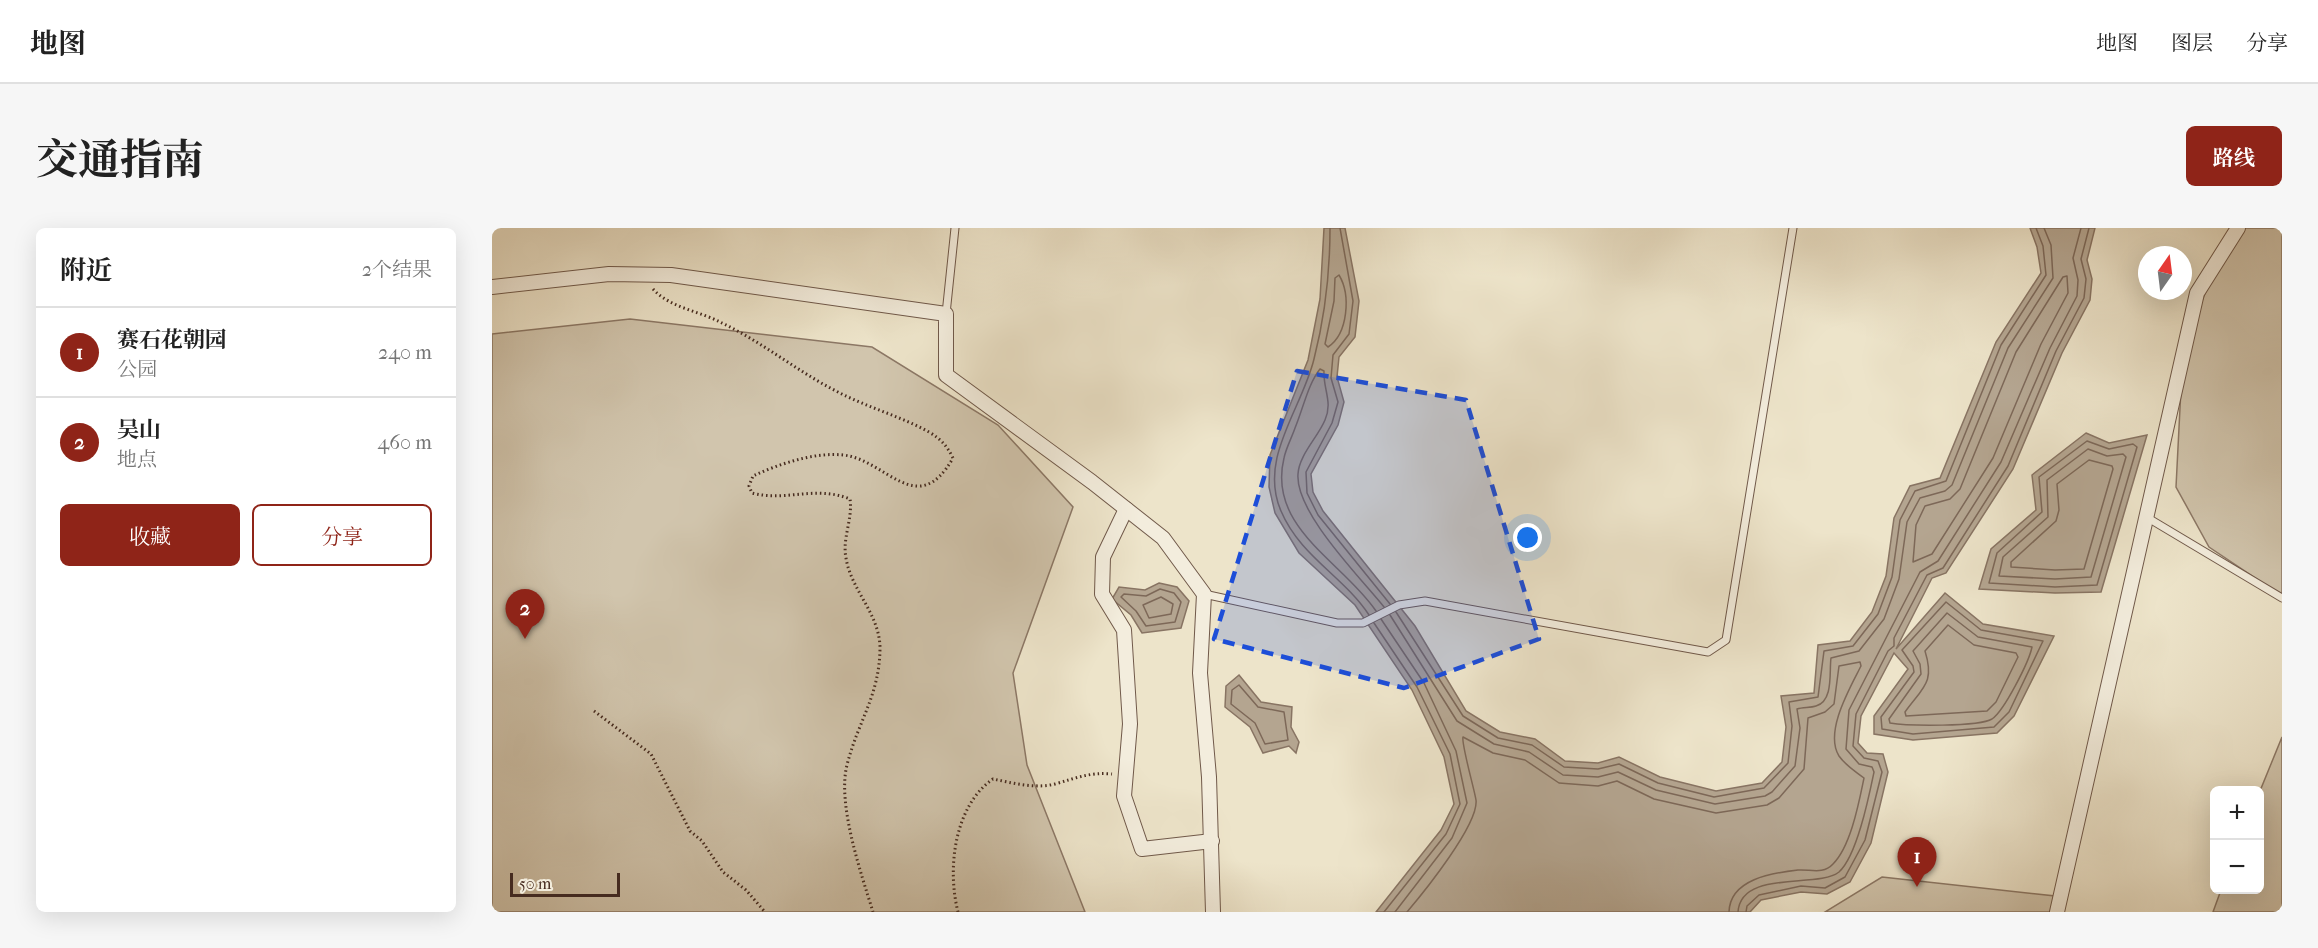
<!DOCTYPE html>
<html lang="zh">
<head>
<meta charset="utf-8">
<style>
	:root { --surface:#fff; --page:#f6f6f6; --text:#222; --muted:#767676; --line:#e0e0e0; --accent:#8f2418 }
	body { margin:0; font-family:"IM FELL French Canon","Noto Serif SC",serif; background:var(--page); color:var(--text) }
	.controls { position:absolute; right:18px; bottom:18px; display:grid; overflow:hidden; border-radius:9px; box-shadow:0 6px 24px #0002 }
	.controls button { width:54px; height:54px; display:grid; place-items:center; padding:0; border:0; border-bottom:2px solid var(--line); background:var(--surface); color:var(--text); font:30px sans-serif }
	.compass { position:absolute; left:1646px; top:18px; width:54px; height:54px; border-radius:50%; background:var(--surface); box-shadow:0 6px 24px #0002; rotate:14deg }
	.scale { position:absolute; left:18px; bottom:15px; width:110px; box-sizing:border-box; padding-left:6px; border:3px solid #462b1f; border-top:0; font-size:16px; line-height:21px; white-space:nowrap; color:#462b1f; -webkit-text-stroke:4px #f3eddd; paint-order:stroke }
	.you { position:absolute; left:1036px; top:310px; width:21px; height:21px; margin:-15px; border:4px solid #fff; border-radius:50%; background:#1a73e8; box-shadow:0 0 0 9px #1a73e833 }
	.badge { display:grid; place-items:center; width:39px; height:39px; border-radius:50%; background:var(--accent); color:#fff; font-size:20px; font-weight:700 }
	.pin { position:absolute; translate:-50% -50px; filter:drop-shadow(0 2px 3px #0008) }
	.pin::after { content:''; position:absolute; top:32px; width:21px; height:18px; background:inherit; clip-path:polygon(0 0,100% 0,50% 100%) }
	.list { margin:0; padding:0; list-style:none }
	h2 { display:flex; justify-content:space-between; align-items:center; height:78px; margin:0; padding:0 24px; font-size:26px }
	h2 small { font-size:20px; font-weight:400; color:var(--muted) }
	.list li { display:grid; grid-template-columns:39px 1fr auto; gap:18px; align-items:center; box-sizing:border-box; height:90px; padding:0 24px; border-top:2px solid var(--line) }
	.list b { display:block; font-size:22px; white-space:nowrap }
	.list p { margin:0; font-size:20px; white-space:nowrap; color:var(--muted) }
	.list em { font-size:20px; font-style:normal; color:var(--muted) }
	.actions { display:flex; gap:12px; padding:18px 24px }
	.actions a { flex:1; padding:14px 0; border:2px solid var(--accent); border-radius:9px; text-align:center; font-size:21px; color:var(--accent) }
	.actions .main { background:var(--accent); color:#fff }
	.map { position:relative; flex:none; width:1790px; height:684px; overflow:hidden; border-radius:9px }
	header { display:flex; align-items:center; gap:36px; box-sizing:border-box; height:84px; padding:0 30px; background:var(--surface); border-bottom:2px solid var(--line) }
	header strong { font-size:28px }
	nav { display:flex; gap:33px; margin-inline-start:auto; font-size:21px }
	.intro { display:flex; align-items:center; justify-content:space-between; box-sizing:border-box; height:144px; padding:0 36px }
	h1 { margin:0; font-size:42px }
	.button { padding:15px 27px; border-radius:9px; background:var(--accent); color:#fff; font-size:21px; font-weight:700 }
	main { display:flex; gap:36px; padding:0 36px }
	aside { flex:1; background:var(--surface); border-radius:9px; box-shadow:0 6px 24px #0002 }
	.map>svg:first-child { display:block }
	.green { fill:#d1c5ad; stroke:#8c7866; stroke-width:1.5 }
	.water { fill:#b4a590; stroke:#887463; stroke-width:1.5 }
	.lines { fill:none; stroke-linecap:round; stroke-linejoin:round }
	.shore { stroke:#7d6858; stroke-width:1.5 }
	.service-casing { stroke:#70594a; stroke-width:9 }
	.minor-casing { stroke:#70594a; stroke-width:16 }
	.path { stroke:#462b1f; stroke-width:3; stroke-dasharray:1.5 3; stroke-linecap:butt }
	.service { stroke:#f3eddd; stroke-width:7 }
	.minor { stroke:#f3eddd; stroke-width:14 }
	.marked { fill:#1d4ed8; fill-opacity:0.2; stroke:#1d4ed8; stroke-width:4.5; stroke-dasharray:12 8; stroke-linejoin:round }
</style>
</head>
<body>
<header>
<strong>地图</strong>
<nav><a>地图</a><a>图层</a><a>分享</a></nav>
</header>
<div class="intro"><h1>交通指南</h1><a class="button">路线</a></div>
<main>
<aside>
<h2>附近<small>2个结果</small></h2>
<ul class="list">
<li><span class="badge">1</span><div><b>赛石花朝园</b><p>公园</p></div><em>240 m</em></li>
<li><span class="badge">2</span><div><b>吴山</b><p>地点</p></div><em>460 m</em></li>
</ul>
<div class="actions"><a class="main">收藏</a><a>分享</a></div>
</aside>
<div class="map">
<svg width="1790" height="684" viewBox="0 0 1790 684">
	<rect width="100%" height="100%" fill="#ede4ca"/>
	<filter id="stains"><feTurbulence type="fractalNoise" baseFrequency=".00333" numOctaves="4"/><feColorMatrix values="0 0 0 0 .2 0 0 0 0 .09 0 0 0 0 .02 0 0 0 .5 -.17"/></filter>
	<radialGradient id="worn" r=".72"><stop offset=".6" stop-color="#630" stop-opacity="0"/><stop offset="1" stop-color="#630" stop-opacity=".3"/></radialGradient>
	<g class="green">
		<path d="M1739 0H1790V368L1717 319 1684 259 1691 121Z"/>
		<path d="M138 91 380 119 506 197 581 279 521 445 535 537 593 684H0V106Z"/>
		<path d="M1790 509V684H1721L1729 662H1768V563Z"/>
		<path d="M1390 649 1563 668 1560 684H1333Z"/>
	</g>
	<g class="water">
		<path d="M832 0H853L867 73 863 109 847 129 845 149 852 174 846 197 819 246 821 264 831 283 923 398 974 483 1008 504 1043 511 1073 533 1106 535 1127 529 1168 549 1224 563 1270 555 1290 534 1294 499 1289 468 1322 465 1326 417 1358 413 1380 384 1394 348 1402 290 1418 258 1448 250 1504 114 1549 45 1545 19 1538 0H1603L1595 32 1600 51 1598 72 1570 125 1521 241 1454 345 1440 350 1404 421 1453 365 1491 396 1562 408 1522 488 1505 505 1421 512 1382 506V488L1416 441 1402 425 1369 488 1366 515 1375 525 1391 526 1396 544 1379 615 1358 654 1335 666 1309 664 1269 672 1258 684H884L949 602 962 576 952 529 920 462 863 377 807 325 783 285 777 259 778 227 816 132 828 71Z"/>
		<path d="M1594 205 1617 215 1655 207 1609 364 1563 365 1487 361 1499 321 1544 282 1540 247Z"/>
		<path d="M667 355 685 359 697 373 689 400 650 405 639 387 620 371 627 359 653 362Z"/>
		<path d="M747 447 769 474 800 479 799 499 807 514 804 525 797 518 771 525 758 499 733 479 734 458Z"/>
	</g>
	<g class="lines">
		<g class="shore">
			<path d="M838 0C838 44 833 88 822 131 810 181 766 230 789 283 808 328 851 348 877 387"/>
			<path d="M848 0 861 73 857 106 841 127 839 150 846 174 840 195 814 244 815 265 826 287 898 376"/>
			<path d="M847 47C859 67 856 106 836 119L833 116 842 73 843 50Z"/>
			<path d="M1575 48 1576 65 1549 116 1501 230 1440 326 1421 334 1424 297 1433 278 1458 271 1468 261 1524 124 1571 49Z"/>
			<path d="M1595 213 1617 221 1641 216 1645 219 1605 357 1563 359 1497 355 1505 325 1550 284 1547 249Z"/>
			<path d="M1596 221 1615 228 1631 226 1634 229 1599 349 1563 351 1507 348 1511 329 1556 289 1555 252Z"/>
			<path d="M1597 232 1620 238 1621 241 1592 341 1563 342 1519 339V334L1564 293 1567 282 1565 256Z"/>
			<path d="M668 361 682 365 689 374 683 394 654 398 644 383 629 369 632 366 654 368Z"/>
			<path d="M669 369 681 376 679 386 657 390 651 377Z"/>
			<path d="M1454 374 1489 402 1551 413 1517 484 1502 499 1421 506 1390 501 1389 489 1422 444 1421 438 1410 422Z"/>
			<path d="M884 383C851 334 775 300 792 230 794 220 800 209 803 200 811 181 816 156 828 141L832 143C831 161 841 174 833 192 826 209 807 227 806 246 803 284 867 348 892 379"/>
			<path d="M904 384 971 488 1006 510 1040 517 1072 539 1106 541 1127 536 1166 555 1222 569 1272 560 1296 535 1300 498 1297 474 1326 469 1332 423 1361 418 1386 386 1400 349 1408 292 1423 263 1454 253 1509 117 1554 47 1551 18 1544 0"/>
			<path d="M1455 385 1486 409 1540 419C1537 434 1512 483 1500 491 1487 499 1415 498 1398 495L1397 491 1429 446 1428 436 1421 423Z"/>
			<path d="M898 387 965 493 1002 516 1037 524 1071 547 1106 549 1126 544 1164 562 1223 576 1273 568 1280 564 1303 538 1308 500 1305 481C1311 479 1318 480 1324 478 1342 473 1337 443 1339 430L1367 423 1392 391 1407 351 1415 294 1428 270 1453 263 1460 257 1516 120 1561 50 1559 17 1552 0"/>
			<path d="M889 391 932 455 964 523 975 575 960 610 903 684"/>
			<path d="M882 395 925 459 958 526 968 576 954 606 892 684"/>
			<path d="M1456 397 1482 417 1524 425 1526 429 1504 474 1495 483 1414 488 1413 484C1431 459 1443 455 1433 423Z"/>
			<path d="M747 457 766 479 792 484 796 512 773 516 763 495 739 476 740 462Z"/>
			<path d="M915 684C932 664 987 596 984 572 982 560 969 515 971 509L1001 525 1033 532 1067 555 1106 558 1125 553 1162 571 1224 585 1275 577 1287 570 1312 541 1316 490 1333 484 1342 476 1347 438 1368 434 1369 438C1358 460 1332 504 1347 528 1354 538 1363 543 1372 550 1367 574 1359 618 1341 636 1331 647 1318 641 1306 642 1280 645 1238 651 1237 684"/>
			<path d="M1246 684C1249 641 1326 661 1347 644 1365 628 1377 568 1382 544L1380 539 1367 536 1354 521 1357 482 1428 344 1446 333 1509 234 1558 120 1585 68 1586 52 1581 30 1589 0"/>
			<path d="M1254 684 1255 678 1267 667 1309 658 1333 660 1353 649 1373 612 1390 544 1386 533 1372 530 1361 518 1364 486 1396 423 1402 418V410L1435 347 1451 340 1516 238 1564 123 1592 70 1594 51 1589 31 1597 0"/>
		</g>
		<g class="service-casing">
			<g id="service">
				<path d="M454 86 463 0"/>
				<path d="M1656 290 1790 370"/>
				<path d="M712 366 845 395H871L907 377 933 373 1216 424 1234 412 1301 0"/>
			</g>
		</g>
		<g class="minor-casing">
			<g id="minor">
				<path d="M0 59 117 46 179 47 454 86V147L600 254 671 310 712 366 708 445 717 549 721 684"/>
				<path d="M634 281 611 329 610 366 632 402 638 496 632 568 650 621 720 613"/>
				<path d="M1565 684 1705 65 1746 0"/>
			</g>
		</g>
		<g class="path">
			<path d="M161 61C178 80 208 83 230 95 270 114 305 143 344 163 374 179 408 188 437 204 449 211 455 218 461 230 425 293 394 231 351 227 322 224 287 236 261 248L257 258 260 265C294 274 323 257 358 271 361 291 350 310 354 330 359 362 387 385 388 419 388 467 366 493 355 537 345 576 369 645 381 684"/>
			<path d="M102 483 159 526 198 603 210 613 231 644 254 662 273 684"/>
			<path d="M466 684C455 641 462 578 501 551 520 555 544 561 563 556 584 550 598 544 620 546"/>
		</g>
		<use href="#service" class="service"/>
		<use href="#minor" class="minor"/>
	</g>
	<path class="marked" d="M805 143 974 172 1047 411 912 460 722 411Z"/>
	<rect width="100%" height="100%" filter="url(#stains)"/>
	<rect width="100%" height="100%" fill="url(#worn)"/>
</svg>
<div class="controls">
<button>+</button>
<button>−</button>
</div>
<svg class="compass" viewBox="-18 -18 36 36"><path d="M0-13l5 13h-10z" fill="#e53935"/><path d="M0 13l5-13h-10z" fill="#767676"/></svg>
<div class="scale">50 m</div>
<div class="you"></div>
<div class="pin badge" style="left:1425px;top:659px">1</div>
<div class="pin badge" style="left:33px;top:411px">2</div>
</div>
</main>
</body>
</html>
